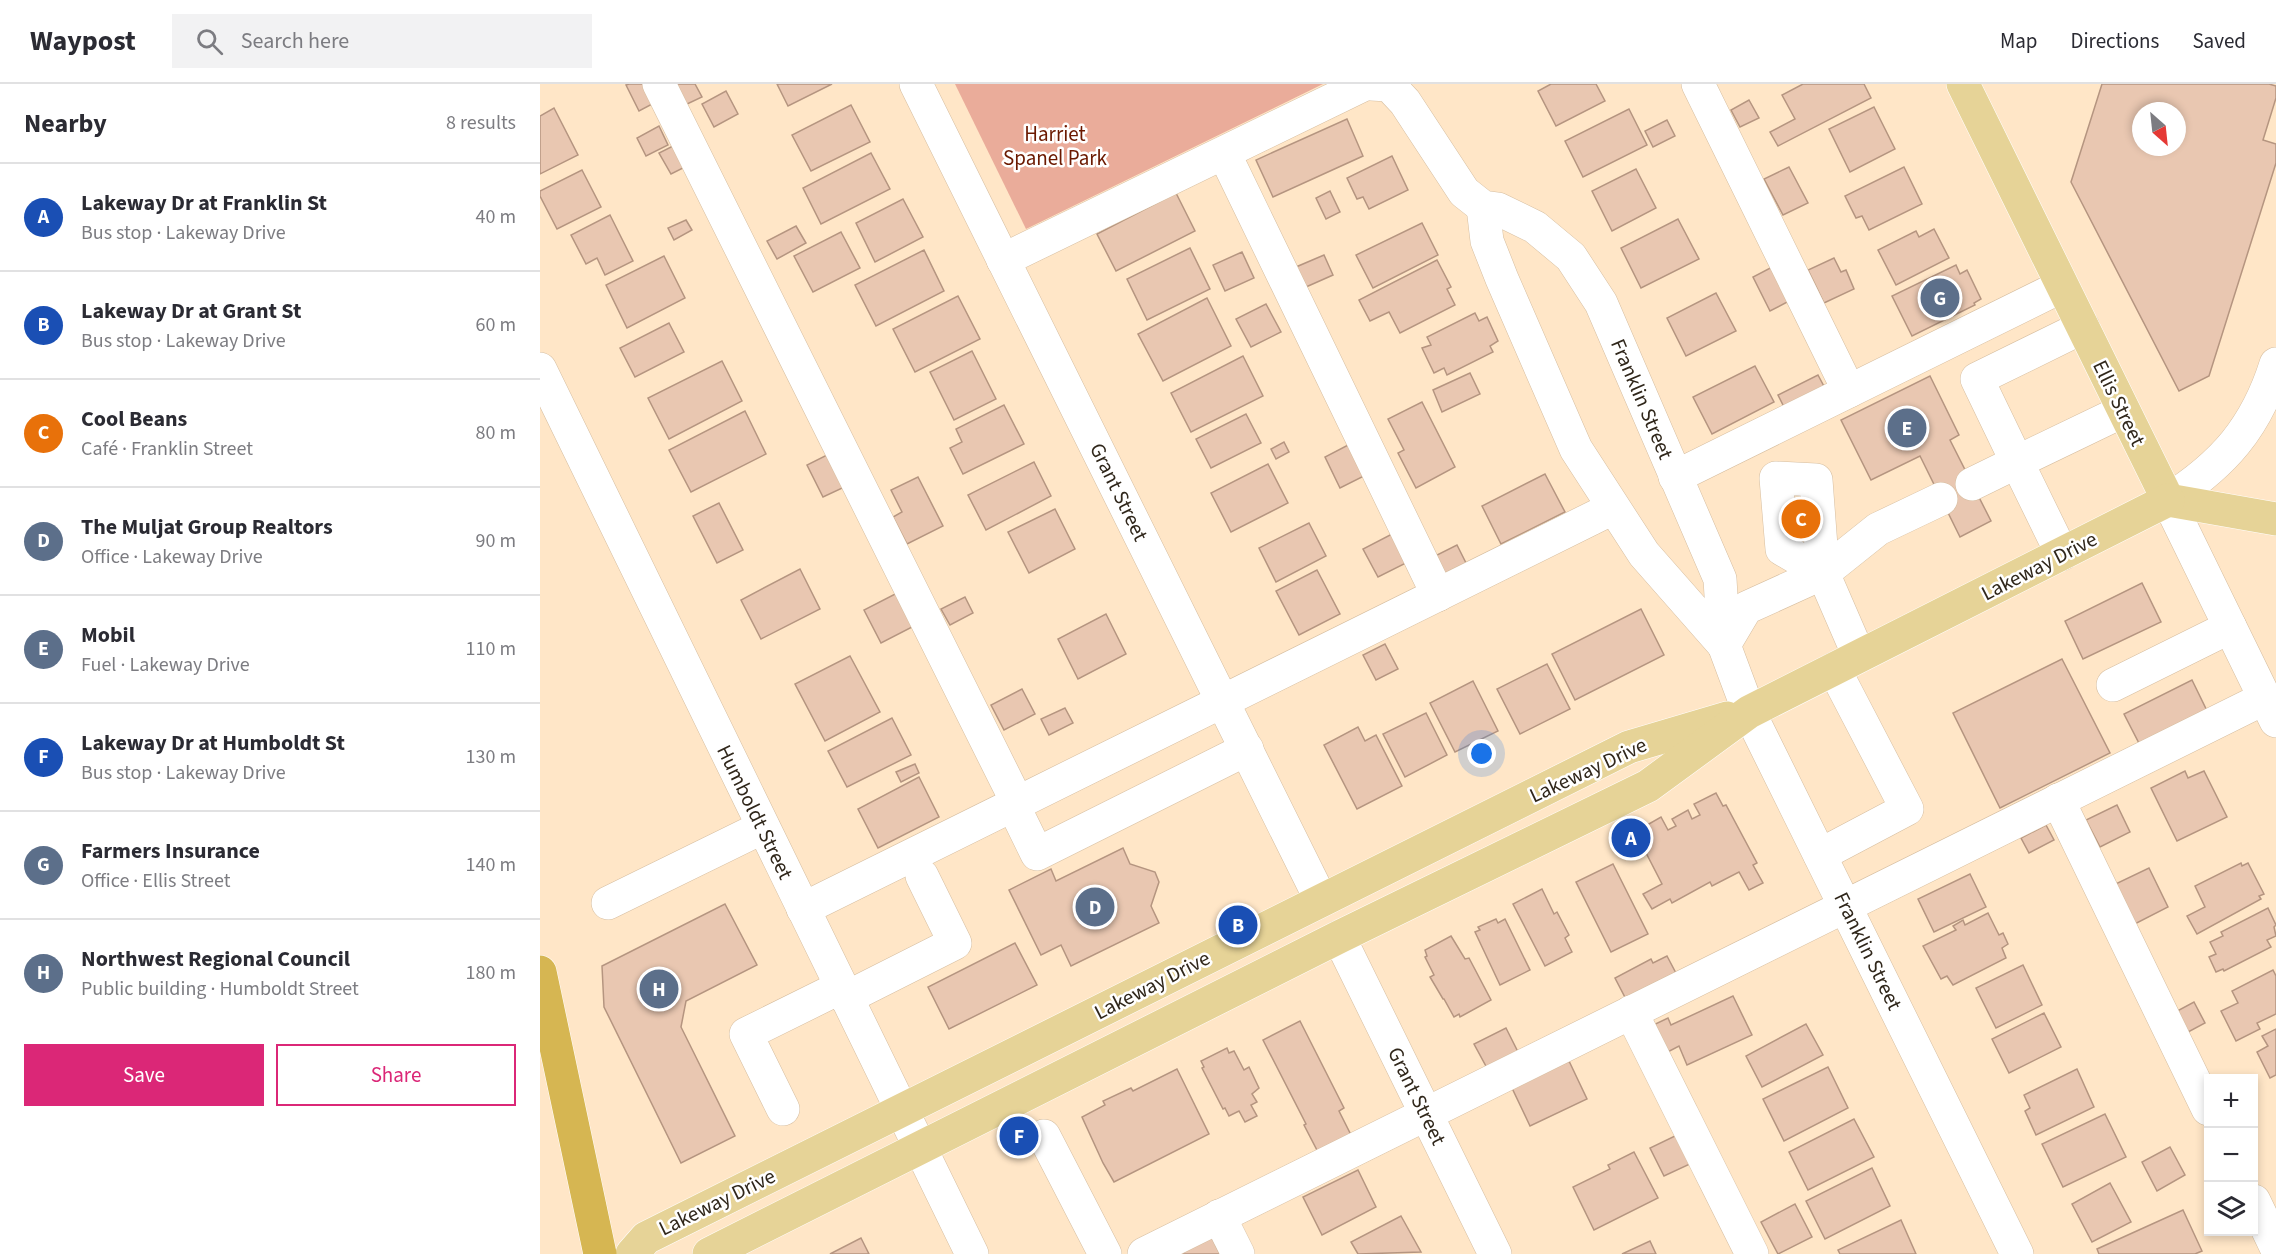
<!DOCTYPE html>
<html lang="en">
<head>
<meta charset="utf-8">
<style>
	:root { --surface:#fff; --page:#f2f2f3; --text:#2b2b33; --muted:#7c7c81; --line:#e1e1e2; --accent:#db2777 }
	body { margin:0; font-family:"Source Sans 3",sans-serif; background:var(--page); color:var(--text) }
	.controls { position:absolute; right:18px; bottom:18px; display:grid; overflow:hidden; border-radius:0px; box-shadow:0 3px 9px #0003 }
	.controls button { width:54px; height:54px; display:grid; place-items:center; padding:0; border:0; border-bottom:2px solid var(--line); background:var(--surface); color:var(--text); font:30px sans-serif }
	.compass { position:absolute; left:1592px; top:18px; width:54px; height:54px; border-radius:50%; background:var(--surface); box-shadow:0 3px 9px #0003; rotate:153deg }
	.you { position:absolute; left:942px; top:670px; width:21px; height:21px; margin:-15px; border:4px solid #fff; border-radius:50%; background:#1a73e8; box-shadow:0 0 0 9px #1a73e833 }
	.badge { display:grid; place-items:center; width:39px; height:39px; border-radius:50%; background:var(--accent); color:#fff; font-size:20px; font-weight:700 }
	.pin { position:absolute; translate:-50% -50%; border:3px solid #fff; box-shadow:0 2px 6px #0006 }
	.list { margin:0; padding:0; list-style:none }
	h2 { display:flex; justify-content:space-between; align-items:center; height:78px; margin:0; padding:0 24px; font-size:26px }
	h2 small { font-size:20px; font-weight:400; color:var(--muted) }
	.list li { display:grid; grid-template-columns:39px 1fr auto; gap:18px; align-items:center; box-sizing:border-box; height:108px; padding:0 24px; border-top:2px solid var(--line) }
	.list b { display:block; font-size:22px; white-space:nowrap }
	.list p { margin:0; font-size:20px; white-space:nowrap; color:var(--muted) }
	.list em { font-size:20px; font-style:normal; color:var(--muted) }
	.actions { display:flex; gap:12px; padding:18px 24px }
	.actions a { flex:1; padding:14px 0; border:2px solid var(--accent); border-radius:0px; text-align:center; font-size:21px; color:var(--accent) }
	.actions .main { background:var(--accent); color:#fff }
	.icon { flex:none; width:33px; height:33px; fill:none; stroke:currentColor; stroke-width:2; stroke-linecap:round; stroke-linejoin:round }
	.map { position:relative; flex:none; width:1736px; height:1170px; overflow:hidden }
	header { display:flex; align-items:center; gap:36px; box-sizing:border-box; height:84px; padding:0 30px; background:var(--surface); border-bottom:2px solid var(--line) }
	header strong { font-size:28px }
	nav { display:flex; gap:33px; margin-inline-start:auto; font-size:21px }
	.search { width:420px; height:54px; background:var(--page); display:flex; align-items:center; gap:15px; box-sizing:border-box; padding:0 21px; border-radius:0px; color:var(--muted); font-size:22px }
	main { display:flex }
	aside { flex:1; background:var(--surface) }
	.map>svg:first-child { display:block }
	.green { fill:#eaac9a }
	.building { fill:#e9c7b1; stroke:#b59580; stroke-width:1.5; fill-rule:evenodd }
	.lines { fill:none; stroke-linecap:round; stroke-linejoin:round }
	.minor-casing { stroke:#d6bea0; stroke-width:34 }
	.major-casing { stroke:#fff; stroke-width:34 }
	.highway-casing { stroke:#fff; stroke-width:34 }
	.minor { stroke:#fff; stroke-width:33 }
	.major { stroke:#e6d397; stroke-width:33 }
	.highway { stroke:#d6b652; stroke-width:33 }
	.labels { text-anchor:middle; dominant-baseline:central; stroke-width:5; stroke-linejoin:round; paint-order:stroke }
	.park-label { font-size:21px; fill:#6b1900; stroke:#fff }
	.street-label { font-size:21px; fill:#30271b; stroke:#fff }
</style>
</head>
<body>
<header>
<strong>Waypost</strong>
<div class="search"><svg class="icon" aria-label="search" viewBox="0 0 24 24"><circle cx="10" cy="10" r="6"/><path d="M15 15l6 6"/></svg>Search here</div>
<nav><a>Map</a><a>Directions</a><a>Saved</a></nav>
</header>
<main>
<aside>
<h2>Nearby<small>8 results</small></h2>
<ul class="list">
<li><span class="badge" style="background:#1a4fb4">A</span><div><b>Lakeway Dr at Franklin St</b><p>Bus stop · Lakeway Drive</p></div><em>40 m</em></li>
<li><span class="badge" style="background:#1a4fb4">B</span><div><b>Lakeway Dr at Grant St</b><p>Bus stop · Lakeway Drive</p></div><em>60 m</em></li>
<li><span class="badge" style="background:#e8710a">C</span><div><b>Cool Beans</b><p>Café · Franklin Street</p></div><em>80 m</em></li>
<li><span class="badge" style="background:#5c6f8a">D</span><div><b>The Muljat Group Realtors</b><p>Office · Lakeway Drive</p></div><em>90 m</em></li>
<li><span class="badge" style="background:#5c6f8a">E</span><div><b>Mobil</b><p>Fuel · Lakeway Drive</p></div><em>110 m</em></li>
<li><span class="badge" style="background:#1a4fb4">F</span><div><b>Lakeway Dr at Humboldt St</b><p>Bus stop · Lakeway Drive</p></div><em>130 m</em></li>
<li><span class="badge" style="background:#5c6f8a">G</span><div><b>Farmers Insurance</b><p>Office · Ellis Street</p></div><em>140 m</em></li>
<li><span class="badge" style="background:#5c6f8a">H</span><div><b>Northwest Regional Council</b><p>Public building · Humboldt Street</p></div><em>180 m</em></li>
</ul>
<div class="actions"><a class="main">Save</a><a>Share</a></div>
</aside>
<div class="map">
<svg width="1736" height="1170" viewBox="0 0 1736 1170">
	<rect width="100%" height="100%" fill="#ffe6c7"/>
	<path class="green" d="M415 0H783L486 145Z"/>
	<g class="building">
		<path d="M89 0H109L118 17 99 27 86 1Z"/>
		<path d="M134 0H155L162 13 145 21Z"/>
		<path d="M237 0H292L248 22Z"/>
		<path d="M1011 0H1056L1065 17 1016 42 998 7Z"/>
		<path d="M1263 0H1324L1331 14 1238 62 1230 48 1255 35 1242 11Z"/>
		<path d="M1562 0H1729L1736 2V14L1723 56 1736 60V79L1669 292 1639 307 1531 98ZM1601 27H1637V63H1601Z"/>
		<path d="M186 7 198 30 174 43 162 20Z"/>
		<path d="M1209 16 1219 34 1200 43 1191 26Z"/>
		<path d="M311 21 330 58 271 87 252 51Z"/>
		<path d="M1334 23 1355 65 1310 88 1289 45Z"/>
		<path d="M14 24 38 71 0 90V32Z"/>
		<path d="M1089 25 1107 61 1043 93 1025 57Z"/>
		<path d="M807 35 823 72 733 113 716 76Z"/>
		<path d="M1127 36 1135 52 1113 63 1105 47Z"/>
		<path d="M119 42 128 61 106 72 97 54Z"/>
		<path d="M137 60 149 81 131 90 119 69Z"/>
		<path d="M331 69 350 105 281 140 263 104Z"/>
		<path d="M852 72 868 106 829 125 823 113 817 115 807 94Z"/>
		<path d="M1249 83 1268 119 1243 131 1224 95Z"/>
		<path d="M1364 83 1382 120 1329 146 1322 132 1316 134 1305 112Z"/>
		<path d="M1096 85 1116 124 1072 147 1052 107Z"/>
		<path d="M42 86 61 123 17 145 0 112V107Z"/>
		<path d="M790 107 800 128 786 135 776 114Z"/>
		<path d="M636 109 655 147 576 187 557 150Z"/>
		<path d="M363 115 383 153 335 178 316 139Z"/>
		<path d="M70 131 93 177 65 191 57 174 46 180 31 151Z"/>
		<path d="M1138 135 1159 175 1101 204 1081 164Z"/>
		<path d="M146 136 152 146 134 156 128 144Z"/>
		<path d="M882 139 898 171 833 204 816 171Z"/>
		<path d="M256 142 266 159 237 175 227 157Z"/>
		<path d="M1394 145 1409 174 1356 201 1338 166 1376 147 1379 153Z"/>
		<path d="M301 148 320 184 273 208 254 172Z"/>
		<path d="M650 164 670 205 607 236 587 195Z"/>
		<path d="M384 166 404 207 336 242 315 201Z"/>
		<path d="M702 168 714 194 685 207 673 181Z"/>
		<path d="M784 171 793 191 766 203 756 183Z"/>
		<path d="M124 172 145 214 87 244 66 201Z"/>
		<path d="M1294 174 1301 188 1306 186 1314 205 1284 219 1268 186Z"/>
		<path d="M897 176 911 203 907 205 915 221 860 249 849 228 830 237 819 216Z"/>
		<path d="M1236 181 1253 215 1230 227 1213 193Z"/>
		<path d="M1416 181 1420 190 1427 186 1441 215 1434 219 1435 221 1372 252 1352 212Z"/>
		<path d="M1176 209 1196 247 1146 272 1127 234Z"/>
		<path d="M418 212 440 255 375 288 353 245Z"/>
		<path d="M667 214 691 262 623 297 598 250Z"/>
		<path d="M726 220 741 248 711 263 696 235Z"/>
		<path d="M935 229 939 237 947 233 958 257 950 262 953 268 907 291 904 284 894 289 882 264 891 261 887 253Z"/>
		<path d="M129 239 144 268 95 293 80 264Z"/>
		<path d="M432 267 456 315 414 336 390 288Z"/>
		<path d="M703 272 723 312 651 348 631 309Z"/>
		<path d="M182 277 202 317 129 355 108 314Z"/>
		<path d="M1215 282 1234 318 1172 350 1153 313Z"/>
		<path d="M930 289 940 310 902 328 893 306Z"/>
		<path d="M1278 291 1287 308 1247 329 1238 311Z"/>
		<path d="M1390 292 1419 351 1410 356 1451 437 1420 453 1380 372 1331 396 1301 336Z"/>
		<path d="M882 318 915 383 876 404 858 369 864 366 848 335Z"/>
		<path d="M464 321 484 360 423 390 410 364 422 358 416 345Z"/>
		<path d="M205 327 226 370 151 408 129 366Z"/>
		<path d="M706 330 721 359 671 384 656 355Z"/>
		<path d="M744 358 749 368 736 375 731 365Z"/>
		<path d="M810 360 826 391 800 404 785 373Z"/>
		<path d="M295 367 311 400 283 413 267 381Z"/>
		<path d="M494 378 511 412 446 446 428 411Z"/>
		<path d="M728 380 748 419 691 448 671 409Z"/>
		<path d="M1005 390 1025 428 961 460 942 422Z"/>
		<path d="M378 393 403 442 367 460 353 433 362 428 351 406Z"/>
		<path d="M1272 415 1274 455 1250 456 1249 416Z"/>
		<path d="M179 419 203 466 177 479 153 432Z"/>
		<path d="M515 425 535 465 489 489 468 448Z"/>
		<path d="M769 439 786 472 736 498 719 464Z"/>
		<path d="M852 450 866 479 838 493 823 465Z"/>
		<path d="M917 461 927 481 900 495 889 475Z"/>
		<path d="M260 485 280 525 221 555 201 516Z"/>
		<path d="M777 486 800 530 759 551 736 507Z"/>
		<path d="M1602 499 1621 538 1543 575 1525 537Z"/>
		<path d="M361 507 378 540 341 559 324 526Z"/>
		<path d="M425 513 433 529 410 541 401 525Z"/>
		<path d="M1101 525 1124 571 1035 616 1012 570Z"/>
		<path d="M566 530 586 570 538 595 518 555Z"/>
		<path d="M845 560 858 585 836 596 823 571Z"/>
		<path d="M310 572 340 628 285 657 255 600Z"/>
		<path d="M1522 575 1570 669 1460 724 1413 629Z"/>
		<path d="M1007 580 1030 625 980 650 957 605Z"/>
		<path d="M1652 596 1670 633 1603 667 1584 630Z"/>
		<path d="M933 597 958 647 915 668 890 619Z"/>
		<path d="M482 605 495 630 464 646 451 621Z"/>
		<path d="M525 624 533 639 509 651 501 635Z"/>
		<path d="M886 629 907 671 865 693 843 650Z"/>
		<path d="M352 634 371 671 307 703 288 667Z"/>
		<path d="M818 643 825 657 836 651 862 702 817 725 784 661Z"/>
		<path d="M375 680 379 689 361 698 356 688Z"/>
		<path d="M1645 687 1648 694 1664 687 1687 733 1637 757 1611 704Z"/>
		<path d="M379 693 399 733 338 764 318 725Z"/>
		<path d="M1176 709 1183 722 1186 721 1217 779 1213 781 1223 799 1209 806 1199 788 1172 802 1170 798 1132 819 1130 815 1112 825 1103 810 1122 800 1102 761 1107 758 1100 745 1121 733 1128 746 1136 742 1132 735 1148 726 1152 735 1160 731 1154 720Z"/>
		<path d="M1577 721 1590 748 1560 763 1546 736Z"/>
		<path d="M1506 741 1514 756 1489 769 1481 754Z"/>
		<path d="M583 764 590 780 615 788 619 798 611 822 619 839 531 882 521 861 501 871 469 806 511 785 516 797Z"/>
		<path d="M1701 779 1702 782 1708 779 1724 810 1719 812 1721 815 1657 850 1647 832 1665 823 1655 802Z"/>
		<path d="M1073 780 1108 850 1071 868 1036 798Z"/>
		<path d="M1609 784 1628 823 1585 845 1565 805Z"/>
		<path d="M1430 790 1446 823 1394 848 1378 815Z"/>
		<path d="M1002 805 1014 830 1017 828 1029 851 1025 854 1032 868 1005 882 973 820Z"/>
		<path d="M185 820 217 881 146 917 141 943 195 1052 141 1079 64 923 62 882Z"/>
		<path d="M1728 824 1736 841 1734 843 1736 852 1727 856 1731 863 1684 887 1683 885 1676 888 1669 873 1676 870 1670 858 1683 852 1681 848Z"/>
		<path d="M1448 829 1459 851 1463 849 1468 860 1462 864 1466 874 1413 901 1407 892 1401 895 1383 862 1416 846 1413 842 1423 836 1425 841Z"/>
		<path d="M956 835 958 839 965 835 990 886 960 901 935 848 940 846 938 843Z"/>
		<path d="M911 852 925 875 929 874 951 916 920 933 919 930 914 933 904 915H903L890 893 894 891 885 873 887 872 885 866Z"/>
		<path d="M475 859 497 901 409 945 388 903Z"/>
		<path d="M1127 872 1138 893 1089 921 1075 894 1111 875 1113 879Z"/>
		<path d="M1483 881 1502 921 1456 944 1436 904Z"/>
		<path d="M1733 886 1736 892V930L1717 939 1720 945 1696 957 1681 927 1698 919 1692 907Z"/>
		<path d="M1193 912 1212 951 1147 981 1139 962 1122 971 1109 943 1128 934 1131 941Z"/>
		<path d="M1654 918 1665 939 1637 954 1626 933Z"/>
		<path d="M1504 929 1521 963 1469 989 1452 955Z"/>
		<path d="M760 937 804 1024 799 1027 812 1053 779 1070 764 1041 766 1040 723 956Z"/>
		<path d="M1266 940 1283 971 1222 1003 1206 972Z"/>
		<path d="M966 944 978 968 947 984 934 960Z"/>
		<path d="M1736 945V991L1730 994 1717 968 1728 962 1722 952Z"/>
		<path d="M687 964 689 969 694 967 704 986 709 983 719 1004 712 1010 717 1018 711 1021 717 1032 705 1038 699 1027 689 1032 685 1024 683 1025 662 984 664 983 661 977Z"/>
		<path d="M1029 977 1047 1015 990 1042 972 1004Z"/>
		<path d="M1288 983 1308 1024 1244 1057 1223 1015Z"/>
		<path d="M637 985 669 1050 574 1098 563 1079 542 1033 565 1021 563 1017 591 1004 593 1007Z"/>
		<path d="M1537 985 1554 1023 1496 1051 1485 1027 1490 1024 1484 1011Z"/>
		<path d="M1565 1030 1586 1073 1523 1103 1502 1060Z"/>
		<path d="M1314 1035 1334 1073 1268 1106 1249 1068Z"/>
		<path d="M1137 1051 1150 1080 1124 1092 1110 1064Z"/>
		<path d="M1630 1063 1645 1091 1617 1107 1602 1078Z"/>
		<path d="M1094 1068 1118 1114 1054 1146 1033 1103 1070 1085 1068 1081Z"/>
		<path d="M1332 1084 1350 1122 1285 1155 1266 1117Z"/>
		<path d="M818 1086 836 1123 782 1151 763 1113Z"/>
		<path d="M1570 1099 1591 1138 1552 1158 1532 1120Z"/>
		<path d="M1255 1120 1272 1153 1238 1170 1221 1138Z"/>
		<path d="M1643 1126 1662 1167 1655 1170H1559L1557 1165Z"/>
		<path d="M861 1132 881 1168 818 1170 811 1158Z"/>
		<path d="M1361 1136 1376 1170H1300L1298 1166Z"/>
		<path d="M671 1152 680 1170H640Z"/>
		<path d="M321 1154 329 1170H290Z"/>
		<path d="M1110 1157 1116 1170H1082Z"/>
	</g>
	<g class="lines">
		<g class="minor-casing">
			<g id="minor">
				<path d="M119 0 477 718"/>
				<path d="M376 0 781 816"/>
				<path d="M831 0 849 1 865 18 924 108 943 123 958 125 995 143 1031 173 1061 219 1180 495 1184 561 1209 628 1477 1170"/>
				<path d="M1158 0 1309 307"/>
				<path d="M684 69 898 511"/>
				<path d="M943 123 947 157 962 195 1036 365 1104 470 1184 561"/>
				<path d="M463 176 825 0"/>
				<path d="M1736 280C1716 344 1683 381 1628 416L1736 637"/>
				<path d="M0 285 432 1170"/>
				<path d="M1135 393 1522 202"/>
				<path d="M1236 394 1276 396 1283 489 1242 465Z"/>
				<path d="M1432 400 1477 378 1437 295 1543 243"/>
				<path d="M1522 470 1477 378 1583 327"/>
				<path d="M1184 561 1206 524 1283 489"/>
				<path d="M1319 572 1283 489 1338 445 1401 415"/>
				<path d="M1573 601 1690 543"/>
				<path d="M1518 716 1668 1025"/>
				<path d="M473 721 497 770 707 665"/>
				<path d="M1280 771 1367 725 1294 585"/>
				<path d="M68 819 223 743"/>
				<path d="M263 825 1073 424"/>
				<path d="M799 853 955 1170"/>
				<path d="M306 914 415 859 382 792"/>
				<path d="M1091 928 1212 1170"/>
				<path d="M243 1025 206 950 301 903"/>
				<path d="M504 1052 565 1170"/>
				<path d="M1714 1117 1736 1163"/>
				<path d="M679 1132 698 1170"/>
				<path d="M604 1170 1725 614"/>
			</g>
		</g>
		<g class="major-casing">
			<g id="major">
				<path d="M1423 0 1628 416"/>
				<path d="M1628 416 1736 435"/>
				<path d="M92 1170 106 1154 124 1145 1089 663 1187 634"/>
				<path d="M169 1170 799 853 1108 702 1209 628 1628 416"/>
			</g>
		</g>
		<g class="highway-casing">
			<path id="highway" d="M0 888 60 1170"/>
		</g>
		<use href="#minor" class="minor"/>
		<use href="#major" class="major"/>
		<use href="#highway" class="highway"/>
	</g>
	<g class="labels">
		<g class="park-label">
			<text x="515" y="50">Harriet<tspan x="515" dy="24">Spanel Park</tspan></text>
		</g>
		<g class="street-label">
			<text transform="translate(1102 315) rotate(67)">Franklin Street</text>
			<text transform="translate(1579 319) rotate(64)">Ellis Street</text>
			<text transform="translate(579 408) rotate(64)">Grant Street</text>
			<text transform="translate(1499 482) rotate(-27)">Lakeway Drive</text>
			<text transform="translate(1048 686) rotate(-25)">Lakeway Drive</text>
			<text transform="translate(215 728) rotate(64)">Humboldt Street</text>
			<text transform="translate(1328 867) rotate(64)">Franklin Street</text>
			<text transform="translate(612 901) rotate(-27)">Lakeway Drive</text>
			<text transform="translate(877 1012) rotate(64)">Grant Street</text>
			<text transform="translate(177 1118) rotate(-26)">Lakeway Drive</text>
		</g>
	</g>
</svg>
<div class="controls">
<button>+</button>
<button>−</button>
<button><svg class="icon" aria-label="layers" viewBox="0 0 24 24"><path d="M12 4l9 5-9 5-9-5zM3 14l9 5 9-5"/></svg></button>
</div>
<svg class="compass" viewBox="-18 -18 36 36"><path d="M0-13l5 13h-10z" fill="#e53935"/><path d="M0 13l5-13h-10z" fill="#7c7c81"/></svg>
<div class="you"></div>
<div class="pin badge" style="left:1091px;top:754px;background:#1a4fb4">A</div>
<div class="pin badge" style="left:698px;top:841px;background:#1a4fb4">B</div>
<div class="pin badge" style="left:1261px;top:435px;background:#e8710a">C</div>
<div class="pin badge" style="left:555px;top:823px;background:#5c6f8a">D</div>
<div class="pin badge" style="left:1367px;top:344px;background:#5c6f8a">E</div>
<div class="pin badge" style="left:479px;top:1052px;background:#1a4fb4">F</div>
<div class="pin badge" style="left:1400px;top:214px;background:#5c6f8a">G</div>
<div class="pin badge" style="left:119px;top:905px;background:#5c6f8a">H</div>
</div>
</main>
</body>
</html>
